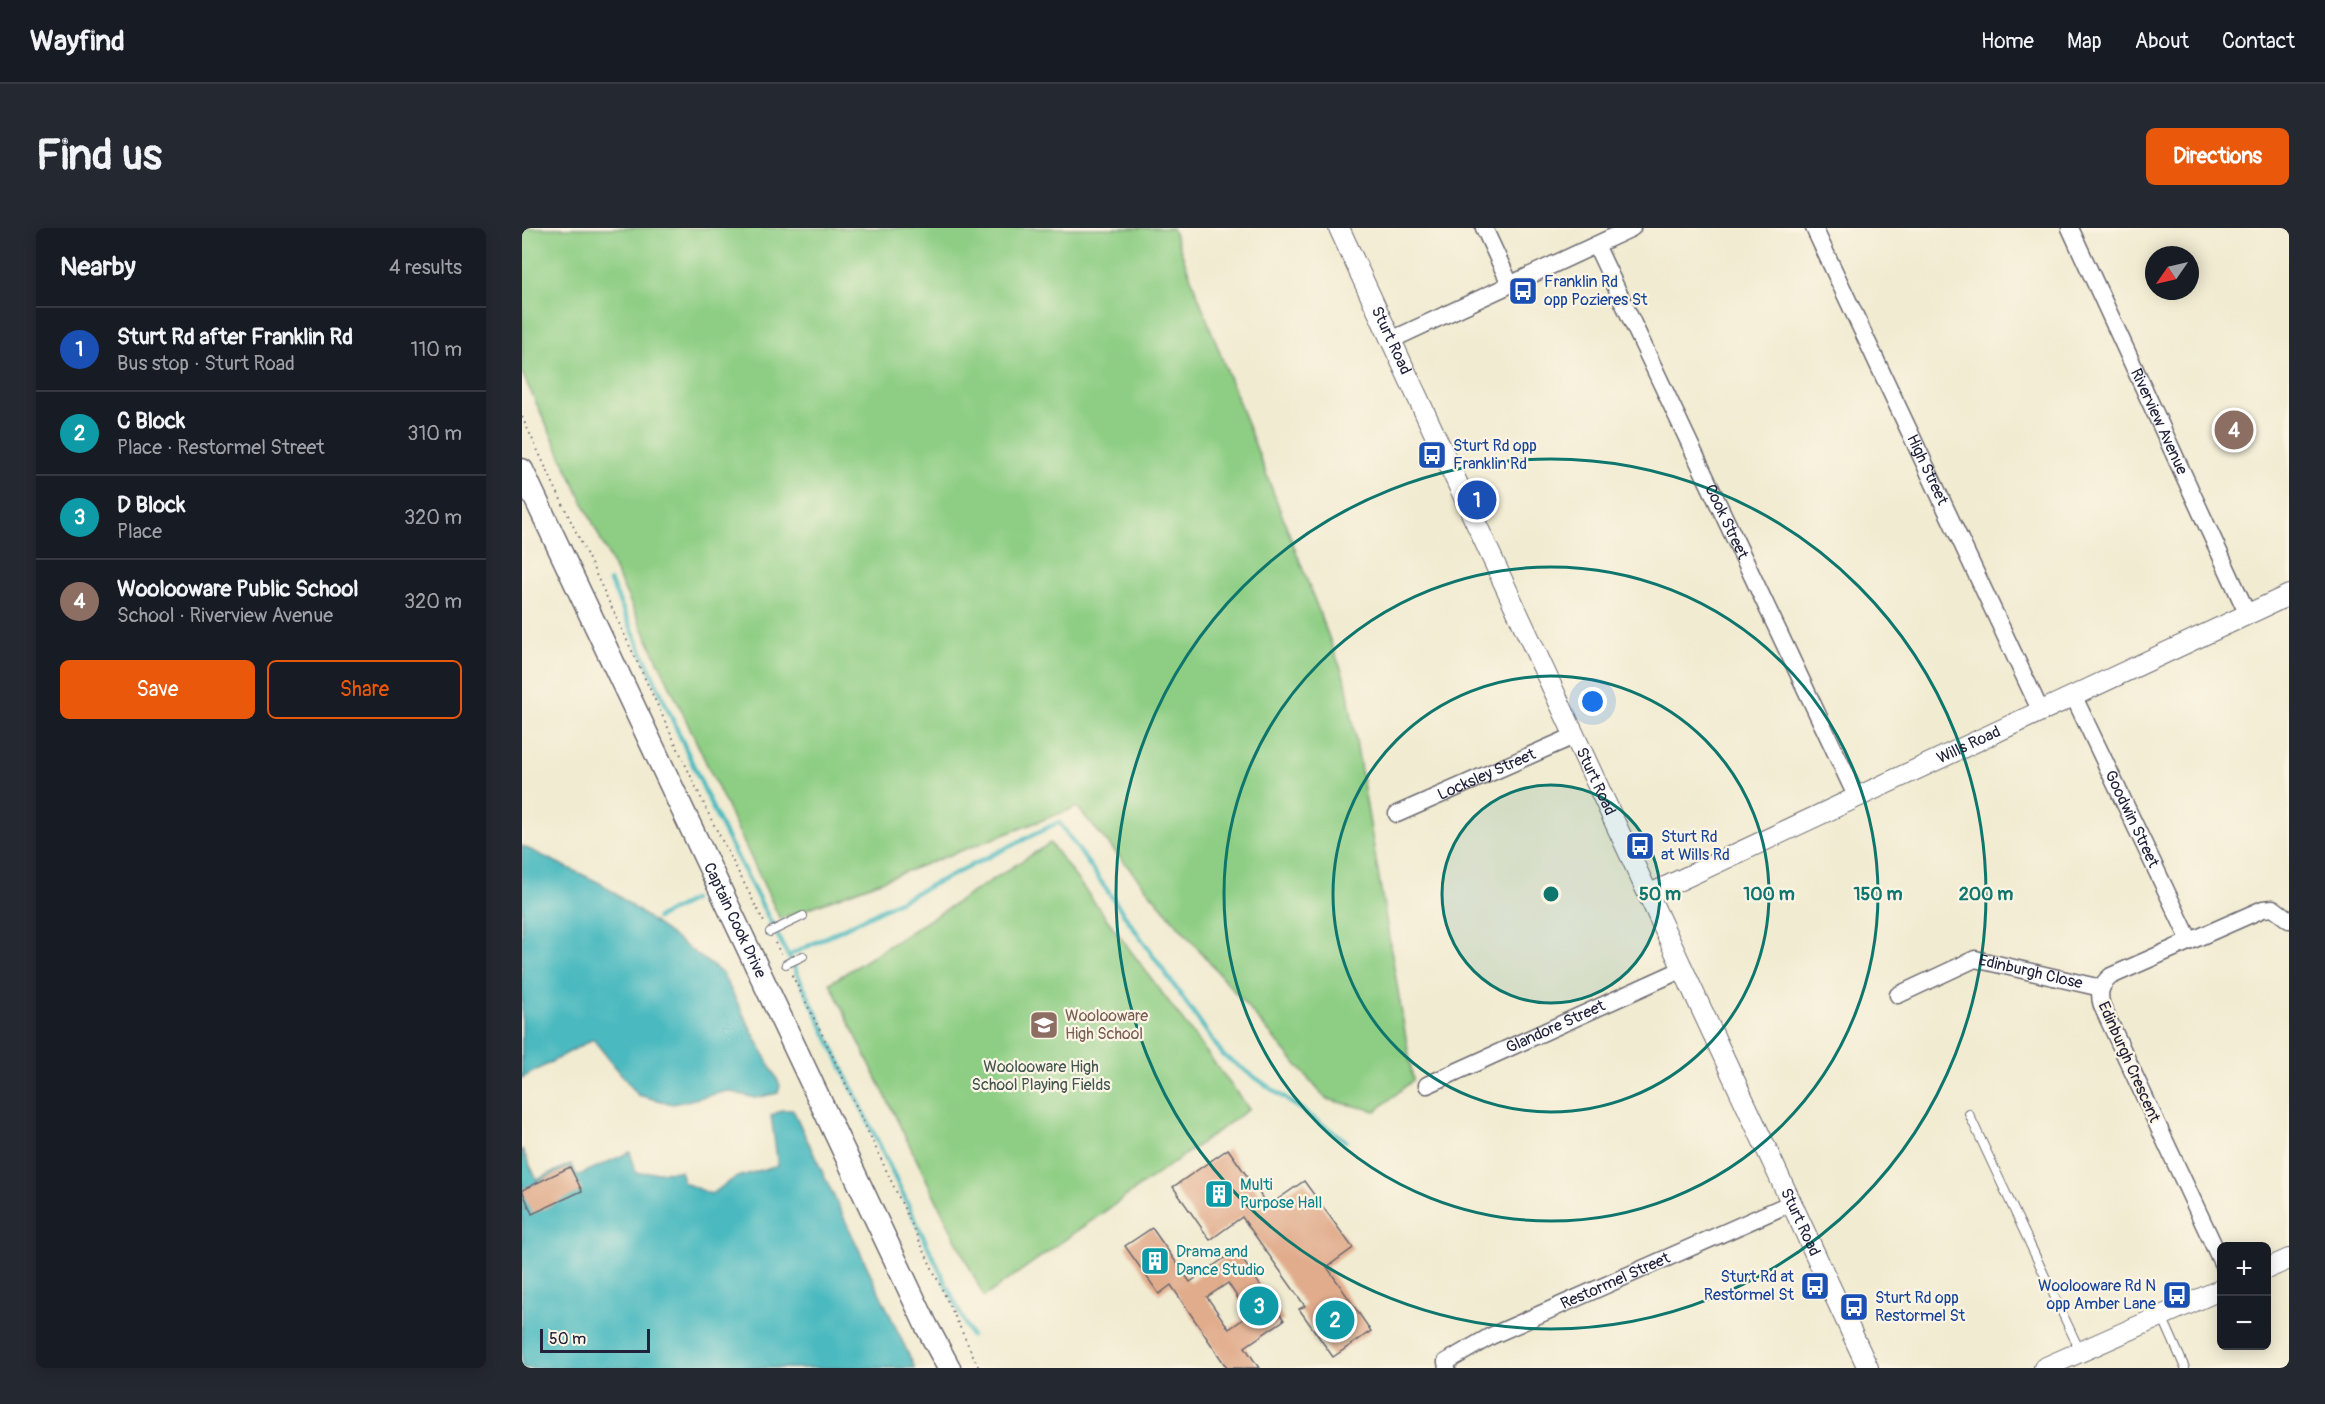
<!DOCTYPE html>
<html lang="en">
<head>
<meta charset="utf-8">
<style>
	:root { --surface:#171b24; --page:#242831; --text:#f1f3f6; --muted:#9ea1a6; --line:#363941; --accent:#ea580c }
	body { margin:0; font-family:Pangolin,sans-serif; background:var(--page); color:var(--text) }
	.controls { position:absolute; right:18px; bottom:18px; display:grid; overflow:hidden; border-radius:9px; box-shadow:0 3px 15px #0003 }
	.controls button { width:54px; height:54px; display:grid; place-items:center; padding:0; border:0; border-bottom:2px solid var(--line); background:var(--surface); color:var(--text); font:30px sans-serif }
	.compass { position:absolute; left:1623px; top:18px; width:54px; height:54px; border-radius:50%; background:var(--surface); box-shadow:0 3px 15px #0003; rotate:236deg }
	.scale { position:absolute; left:18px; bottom:15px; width:110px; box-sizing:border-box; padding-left:6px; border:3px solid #22223b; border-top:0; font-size:16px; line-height:21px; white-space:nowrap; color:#22223b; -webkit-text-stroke:4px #fcf5e5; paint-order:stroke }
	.you { position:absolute; left:1071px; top:474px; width:21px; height:21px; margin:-15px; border:4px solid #fff; border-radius:50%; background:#1a73e8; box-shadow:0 0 0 9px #1a73e833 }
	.badge { display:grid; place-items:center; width:39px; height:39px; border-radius:50%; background:var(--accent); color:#fff; font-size:20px; font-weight:700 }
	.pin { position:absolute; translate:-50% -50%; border:3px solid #fff; box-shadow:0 2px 6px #0006 }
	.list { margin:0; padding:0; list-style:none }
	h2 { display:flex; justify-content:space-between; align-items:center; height:78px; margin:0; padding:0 24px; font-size:26px }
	h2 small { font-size:20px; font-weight:400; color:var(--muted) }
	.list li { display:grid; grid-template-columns:39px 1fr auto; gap:18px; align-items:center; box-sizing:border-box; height:84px; padding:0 24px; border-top:2px solid var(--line) }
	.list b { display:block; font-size:22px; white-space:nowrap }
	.list p { margin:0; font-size:20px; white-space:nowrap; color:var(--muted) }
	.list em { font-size:20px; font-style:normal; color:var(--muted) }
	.actions { display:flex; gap:12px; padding:18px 24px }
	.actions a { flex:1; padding:14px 0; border:2px solid var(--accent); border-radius:9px; text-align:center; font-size:21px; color:var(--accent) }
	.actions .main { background:var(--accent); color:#fff }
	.map { position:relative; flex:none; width:1767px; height:1140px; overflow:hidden; border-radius:9px }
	header { display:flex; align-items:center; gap:36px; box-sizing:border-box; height:84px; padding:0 30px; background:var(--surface); border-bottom:2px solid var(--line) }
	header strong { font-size:28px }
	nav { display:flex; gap:33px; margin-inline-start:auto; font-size:21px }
	.intro { display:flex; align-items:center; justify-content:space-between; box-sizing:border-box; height:144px; padding:0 36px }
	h1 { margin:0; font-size:42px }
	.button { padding:15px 27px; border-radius:9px; background:var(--accent); color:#fff; font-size:21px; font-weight:700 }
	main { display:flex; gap:36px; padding:0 36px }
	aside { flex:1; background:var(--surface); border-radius:9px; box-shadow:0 3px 15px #0003 }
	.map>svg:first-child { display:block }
	.green { fill:#8ece84; stroke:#587860; stroke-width:1.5 }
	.water { fill:#4bbac0; stroke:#366e7e; stroke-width:1.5 }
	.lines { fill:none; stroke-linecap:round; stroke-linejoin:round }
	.stream { stroke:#4bbac0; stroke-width:4.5 }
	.building { fill:#e1ac8c; fill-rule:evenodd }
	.service-casing { stroke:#6a6870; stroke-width:10 }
	.minor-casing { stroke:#6a6870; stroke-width:19 }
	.tertiary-casing { stroke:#6a6870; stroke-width:22 }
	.secondary-casing { stroke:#6a6870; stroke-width:25 }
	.path { stroke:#6a6870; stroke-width:2; stroke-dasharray:1.5 4.5; stroke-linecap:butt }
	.service { stroke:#fff; stroke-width:8 }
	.minor { stroke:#fff; stroke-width:16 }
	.tertiary { stroke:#fff; stroke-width:20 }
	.secondary { stroke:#fff; stroke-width:22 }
	.ring { fill:none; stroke:#0f766e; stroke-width:3 }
	.labels { text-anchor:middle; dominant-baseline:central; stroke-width:4.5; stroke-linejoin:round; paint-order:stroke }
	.transit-label { font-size:16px; fill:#164399; stroke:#fcf5e5; text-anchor:start }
	.street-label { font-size:16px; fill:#22223b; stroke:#fcf5e5 }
	.education-label { font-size:16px; fill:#785e54; stroke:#fcf5e5; text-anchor:start }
	.park-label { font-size:16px; fill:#425651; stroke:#fcf5e5 }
	.culture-label { font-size:16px; fill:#0d838f; stroke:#fcf5e5; text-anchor:start }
	.centre { fill:#0f766e; stroke:#fcf5e5; stroke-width:3 }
	.ring-label { font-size:18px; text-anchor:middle; font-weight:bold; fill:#0f766e; stroke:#fcf5e5; stroke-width:4.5; stroke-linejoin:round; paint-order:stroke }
</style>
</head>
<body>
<header>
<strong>Wayfind</strong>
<nav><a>Home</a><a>Map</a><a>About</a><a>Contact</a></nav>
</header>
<div class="intro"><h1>Find us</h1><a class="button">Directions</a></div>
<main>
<aside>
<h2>Nearby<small>4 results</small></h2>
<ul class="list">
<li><span class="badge" style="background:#1a4fb4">1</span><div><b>Sturt Rd after Franklin Rd</b><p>Bus stop · Sturt Road</p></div><em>110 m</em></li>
<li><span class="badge" style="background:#0f9aa8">2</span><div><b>C Block</b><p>Place · Restormel Street</p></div><em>310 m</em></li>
<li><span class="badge" style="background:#0f9aa8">3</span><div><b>D Block</b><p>Place</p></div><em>320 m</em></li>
<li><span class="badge" style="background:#8d6e63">4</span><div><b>Woolooware Public School</b><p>School · Riverview Avenue</p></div><em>320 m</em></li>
</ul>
<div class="actions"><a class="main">Save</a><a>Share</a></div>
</aside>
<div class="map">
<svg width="1767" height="1140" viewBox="0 0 1767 1140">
	<rect width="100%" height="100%" fill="#fcf5e5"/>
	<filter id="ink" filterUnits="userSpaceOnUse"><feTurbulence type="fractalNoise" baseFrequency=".0167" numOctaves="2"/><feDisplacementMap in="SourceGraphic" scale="12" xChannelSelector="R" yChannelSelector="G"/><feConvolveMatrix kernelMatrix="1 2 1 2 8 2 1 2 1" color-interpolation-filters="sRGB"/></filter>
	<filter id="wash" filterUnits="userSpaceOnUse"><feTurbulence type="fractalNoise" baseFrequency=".008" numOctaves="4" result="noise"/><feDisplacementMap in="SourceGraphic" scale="24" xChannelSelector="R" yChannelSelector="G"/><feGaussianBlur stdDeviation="1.35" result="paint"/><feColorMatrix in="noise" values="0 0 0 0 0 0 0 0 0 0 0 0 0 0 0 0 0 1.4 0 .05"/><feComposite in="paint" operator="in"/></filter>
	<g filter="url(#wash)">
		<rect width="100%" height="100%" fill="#f1ebd1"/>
		<g class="green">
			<path d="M0 0H650L824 454 891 852 854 883 804 871 555 579 258 691 0 145Z"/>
			<path d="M528 615 727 881 462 1069 308 755Z"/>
		</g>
		<g class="water">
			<path d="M0 618 80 656 200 745 258 857 256 865 233 870 206 863 151 876 116 867 71 811 0 850Z"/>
			<path d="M260 882H271L393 1140H0V921L15 952 49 936 55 948 108 924 114 945 158 943 162 955 189 966 213 950 256 937 249 888Z"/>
		</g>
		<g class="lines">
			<g class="stream">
				<path d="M88 353 196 592 273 741 449 1108"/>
				<path d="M135 690 171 672"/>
				<path d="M266 728 537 594 701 827 824 913"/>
			</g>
		</g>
		<g id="blocks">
			<g class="building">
				<path d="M706 921 746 978 782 953 831 1020 805 1039 849 1103 811 1129 777 1081 783 1078 720 989 688 1012 651 959Z"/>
				<path d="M48 939 60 963 10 986 0 962Z"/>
				<path d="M630 1000 668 1054 714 1022 762 1092 723 1119 737 1140H705L649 1057 637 1066 603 1018ZM706 1055 727 1087 707 1101 685 1069Z"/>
			</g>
		</g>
	</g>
	<g filter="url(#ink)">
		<use href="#blocks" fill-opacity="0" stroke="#6a6870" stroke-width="1.5"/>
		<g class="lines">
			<g class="service-casing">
				<g id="service">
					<path d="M248 704 281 688"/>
					<path d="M264 736 281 728"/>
					<path d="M1447 886 1558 1123"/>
					<path d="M1640 1088 1663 1140"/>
				</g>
			</g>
			<g class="minor-casing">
				<g id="minor">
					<path d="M962 0 988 56"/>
					<path id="s1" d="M1292 0 1519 484"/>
					<path id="s2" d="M1548 0 1726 387"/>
					<path id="s3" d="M1074 17 1335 570"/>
					<path d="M869 112 1110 0"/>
					<path id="s4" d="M1552 469 1668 713"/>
					<path id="s5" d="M875 586 1052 508"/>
					<path id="s6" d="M1376 767 1453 731 1579 760"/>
					<path id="s7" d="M905 857 1161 741"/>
					<path d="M1700 1035 1580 778C1576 765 1578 757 1589 748L1741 681 1751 680 1767 692"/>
					<path id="s8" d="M925 1140 924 1134 969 1108 1269 975"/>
				</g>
			</g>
			<g class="tertiary-casing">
				<g id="tertiary">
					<path id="s9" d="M817 0 1346 1140"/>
					<path id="s10" d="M1126 667 1767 367"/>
					<path d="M1744 1041 1767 1031"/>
					<path d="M1522 1140 1700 1061"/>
				</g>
			</g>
			<g class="secondary-casing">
				<g id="secondary">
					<path id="s11" d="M0 242 404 1097 427 1140"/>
				</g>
			</g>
			<g class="path">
				<path d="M0 189 189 591 242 694"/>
				<path d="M253 715 259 726"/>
				<path d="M270 747 304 814 457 1140"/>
			</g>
			<use href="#service" class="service"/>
			<use href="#minor" class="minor"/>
			<use href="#tertiary" class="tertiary"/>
			<use href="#secondary" class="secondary"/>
		</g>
	</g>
	<circle cx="1029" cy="666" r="109" fill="#0f766e" fill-opacity=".12"/>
	<g class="ring">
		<circle cx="1029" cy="666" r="109"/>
		<circle cx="1029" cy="666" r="218"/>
		<circle cx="1029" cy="666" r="327"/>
		<circle cx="1029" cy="666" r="435"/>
	</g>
	<defs>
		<g id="bus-square" transform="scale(1.5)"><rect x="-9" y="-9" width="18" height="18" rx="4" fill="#1a4fb4" stroke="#fcf5e5"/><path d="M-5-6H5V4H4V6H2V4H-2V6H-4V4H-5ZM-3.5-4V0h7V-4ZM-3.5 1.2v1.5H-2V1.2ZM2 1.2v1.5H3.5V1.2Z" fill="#fff"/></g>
		<g id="school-square" transform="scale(1.5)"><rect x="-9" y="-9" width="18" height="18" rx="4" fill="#8d6e63" stroke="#fcf5e5"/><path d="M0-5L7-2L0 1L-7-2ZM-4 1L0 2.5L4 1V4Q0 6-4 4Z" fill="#fff"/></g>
		<g id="building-square" transform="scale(1.5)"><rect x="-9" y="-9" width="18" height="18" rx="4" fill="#0f9aa8" stroke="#fcf5e5"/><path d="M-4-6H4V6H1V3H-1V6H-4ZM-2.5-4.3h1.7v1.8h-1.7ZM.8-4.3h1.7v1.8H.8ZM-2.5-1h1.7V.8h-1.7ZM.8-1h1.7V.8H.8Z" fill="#fff"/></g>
	</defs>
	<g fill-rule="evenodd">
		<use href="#bus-square" x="1001" y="63"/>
		<use href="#bus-square" x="910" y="227"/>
		<use href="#bus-square" x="1118" y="618"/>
		<use href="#school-square" x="522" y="797"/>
		<use href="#building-square" x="697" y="966"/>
		<use href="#building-square" x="633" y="1033"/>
		<use href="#bus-square" x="1293" y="1058"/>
		<use href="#bus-square" x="1655" y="1067"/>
		<use href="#bus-square" x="1332" y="1079"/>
	</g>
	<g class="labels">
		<g class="transit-label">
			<text x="1022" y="54">Franklin Rd<tspan x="1022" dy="18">opp Pozieres St</tspan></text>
			<text x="931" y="218">Sturt Rd opp<tspan x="931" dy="18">Franklin Rd</tspan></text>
			<text x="1139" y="609">Sturt Rd<tspan x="1139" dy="18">at Wills Rd</tspan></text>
			<text x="1272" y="1049" text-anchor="end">Sturt Rd at<tspan x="1272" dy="18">Restormel St</tspan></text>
			<text x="1634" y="1058" text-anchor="end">Woolooware Rd N<tspan x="1634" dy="18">opp Amber Lane</tspan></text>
			<text x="1353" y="1070">Sturt Rd opp<tspan x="1353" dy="18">Restormel St</tspan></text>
		</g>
		<g class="street-label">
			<text stroke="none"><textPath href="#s9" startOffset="124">Sturt Road</textPath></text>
			<text stroke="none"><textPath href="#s2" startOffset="213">Riverview Avenue</textPath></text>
			<text stroke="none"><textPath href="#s1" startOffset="267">High Street</textPath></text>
			<text stroke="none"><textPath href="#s3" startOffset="306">Cook Street</textPath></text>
			<text stroke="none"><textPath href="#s10" startOffset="354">Wills Road</textPath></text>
			<text stroke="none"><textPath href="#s5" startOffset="98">Locksley Street</textPath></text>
			<text stroke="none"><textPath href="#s9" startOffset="610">Sturt Road</textPath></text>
			<text stroke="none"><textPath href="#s4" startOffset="135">Goodwin Street</textPath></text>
			<text stroke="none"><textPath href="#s11" startOffset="498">Captain Cook Drive</textPath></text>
			<text stroke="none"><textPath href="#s6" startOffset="142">Edinburgh Close</textPath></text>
			<text stroke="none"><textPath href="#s7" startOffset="141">Glandore Street</textPath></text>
			<text transform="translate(1607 834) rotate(66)">Edinburgh Crescent</text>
			<text stroke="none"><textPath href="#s9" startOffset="1096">Sturt Road</textPath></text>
			<text stroke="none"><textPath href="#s8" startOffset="194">Restormel Street</textPath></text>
		</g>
		<g class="education-label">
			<text x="543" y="788">Woolooware<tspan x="543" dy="18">High School</tspan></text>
		</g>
		<g class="park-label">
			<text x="519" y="839">Woolooware High<tspan x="519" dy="18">School Playing Fields</tspan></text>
		</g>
		<g class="culture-label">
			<text x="718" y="957">Multi<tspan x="718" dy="18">Purpose Hall</tspan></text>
			<text x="654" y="1024">Drama and<tspan x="654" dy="18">Dance Studio</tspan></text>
		</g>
	</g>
	<circle cx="1029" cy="666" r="9" class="centre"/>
	<g class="ring-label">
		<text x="1138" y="672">50 m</text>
		<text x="1247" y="672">100 m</text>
		<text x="1356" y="672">150 m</text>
		<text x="1464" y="672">200 m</text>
	</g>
</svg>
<div class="controls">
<button>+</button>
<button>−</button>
</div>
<svg class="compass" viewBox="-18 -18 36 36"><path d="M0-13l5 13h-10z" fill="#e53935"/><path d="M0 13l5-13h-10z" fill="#9ea1a6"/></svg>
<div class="scale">50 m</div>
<div class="you"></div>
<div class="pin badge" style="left:955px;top:272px;background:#1a4fb4">1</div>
<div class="pin badge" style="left:813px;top:1092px;background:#0f9aa8">2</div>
<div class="pin badge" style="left:737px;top:1078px;background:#0f9aa8">3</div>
<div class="pin badge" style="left:1712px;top:202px;background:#8d6e63">4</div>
</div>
</main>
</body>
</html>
